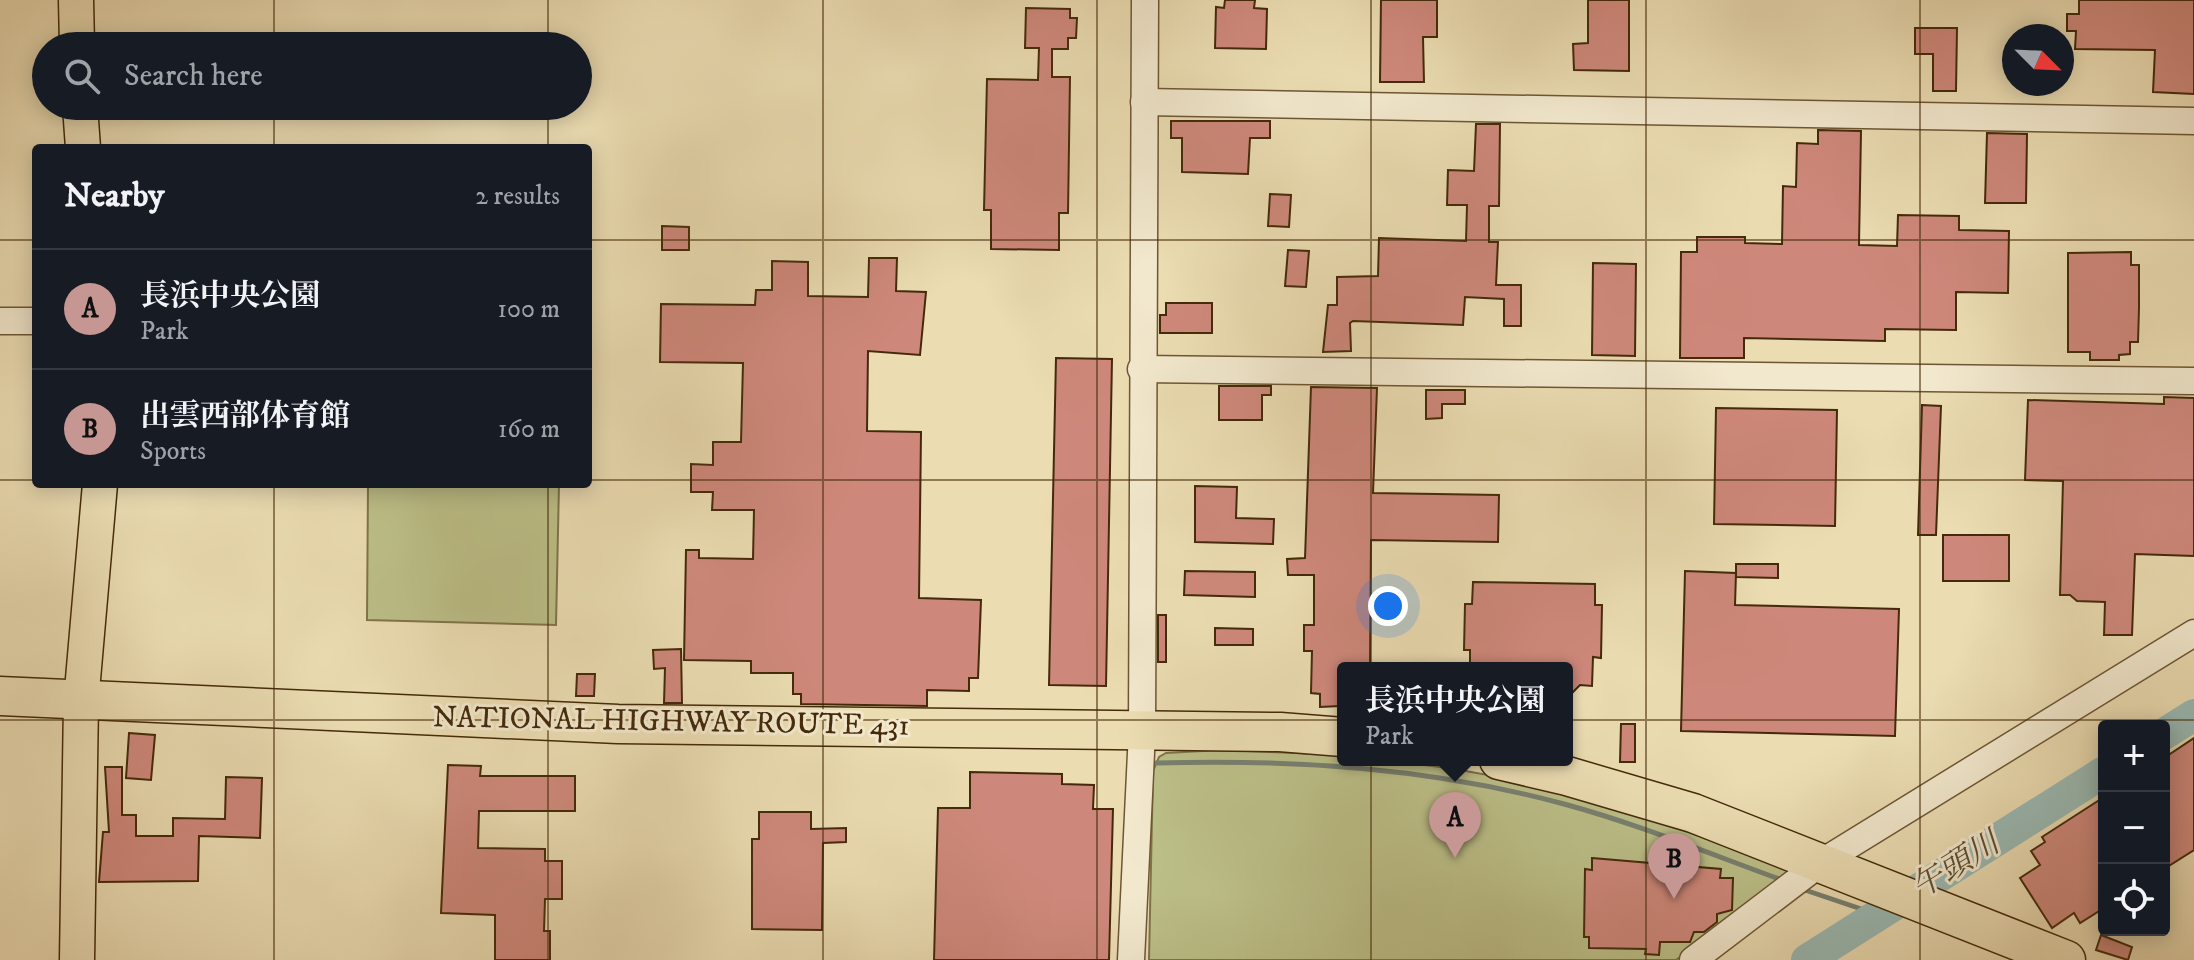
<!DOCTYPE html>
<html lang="en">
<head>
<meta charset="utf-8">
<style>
	:root { --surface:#171b24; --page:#20242c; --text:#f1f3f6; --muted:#9ea1a6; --line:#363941; --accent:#c59692 }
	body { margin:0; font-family:"IM FELL DW Pica","Noto Serif JP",serif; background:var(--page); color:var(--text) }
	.controls { position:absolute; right:24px; bottom:24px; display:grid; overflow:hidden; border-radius:8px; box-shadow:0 4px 20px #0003 }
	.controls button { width:72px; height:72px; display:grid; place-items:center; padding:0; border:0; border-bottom:2px solid var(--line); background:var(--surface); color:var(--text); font:40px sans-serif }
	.compass { position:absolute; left:2002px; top:24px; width:72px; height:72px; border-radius:50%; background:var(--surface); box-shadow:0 4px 20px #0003; rotate:114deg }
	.you { position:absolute; left:1388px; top:606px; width:28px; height:28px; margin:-20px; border:6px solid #fff; border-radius:50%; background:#1a73e8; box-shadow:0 0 0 12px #1a73e833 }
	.badge { display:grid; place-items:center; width:52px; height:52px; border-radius:50%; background:var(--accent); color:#111; font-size:26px; font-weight:700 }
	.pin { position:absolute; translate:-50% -66px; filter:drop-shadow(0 2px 4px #0008) }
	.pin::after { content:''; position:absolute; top:42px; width:28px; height:24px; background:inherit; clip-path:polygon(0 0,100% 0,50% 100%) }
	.popup { position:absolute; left:1337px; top:662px; width:236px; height:104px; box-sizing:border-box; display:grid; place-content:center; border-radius:8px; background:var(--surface); filter:drop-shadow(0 2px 6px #0005); font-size:26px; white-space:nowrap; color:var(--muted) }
	.popup b { font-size:30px; color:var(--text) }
	.popup::after { content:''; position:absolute; left:50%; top:100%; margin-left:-16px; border:16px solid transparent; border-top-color:var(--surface) }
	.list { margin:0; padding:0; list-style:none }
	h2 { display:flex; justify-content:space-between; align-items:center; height:104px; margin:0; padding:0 32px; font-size:34px }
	h2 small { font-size:26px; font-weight:400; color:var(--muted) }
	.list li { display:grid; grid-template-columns:52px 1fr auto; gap:24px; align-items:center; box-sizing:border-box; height:120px; padding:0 32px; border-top:2px solid var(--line) }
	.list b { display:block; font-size:30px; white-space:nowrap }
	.list p { margin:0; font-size:26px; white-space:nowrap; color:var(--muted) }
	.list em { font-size:26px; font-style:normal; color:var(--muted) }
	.icon { flex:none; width:44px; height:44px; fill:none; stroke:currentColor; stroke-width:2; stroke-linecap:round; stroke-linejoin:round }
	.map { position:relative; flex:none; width:2194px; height:960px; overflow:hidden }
	.search { position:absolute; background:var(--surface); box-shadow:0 4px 20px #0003; left:32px; top:32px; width:560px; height:88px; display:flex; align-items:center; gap:20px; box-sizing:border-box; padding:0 28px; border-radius:44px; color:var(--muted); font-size:30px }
	.panel { position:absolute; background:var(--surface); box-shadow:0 4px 20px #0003; left:32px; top:144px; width:560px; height:344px; border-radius:8px }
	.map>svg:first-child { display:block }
	.green { fill:#bcbf88; stroke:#807449; stroke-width:2 }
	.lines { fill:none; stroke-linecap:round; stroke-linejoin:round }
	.stream { stroke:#788070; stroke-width:5 }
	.river { stroke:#9abab4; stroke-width:32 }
	.building { fill:#ce887b; stroke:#442a0a; stroke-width:2 }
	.minor-casing { stroke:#6e5634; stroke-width:29 }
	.major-casing { stroke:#442a0a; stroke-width:37 }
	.highway-casing { stroke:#442a0a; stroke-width:41 }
	.minor { stroke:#f2e8cd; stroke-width:26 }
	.major { stroke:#ebdcb2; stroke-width:34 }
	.highway { stroke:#ebdcb2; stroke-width:38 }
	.grid { fill:none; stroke:#442a0a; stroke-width:2; stroke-opacity:0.55 }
	.labels { text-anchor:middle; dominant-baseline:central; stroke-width:6; stroke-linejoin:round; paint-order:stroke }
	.street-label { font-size:30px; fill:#442a0a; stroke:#f2e8cd }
	.water-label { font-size:32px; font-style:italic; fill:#5a4e34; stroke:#f2e8cd }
</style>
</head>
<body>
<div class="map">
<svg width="2194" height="960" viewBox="0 0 2194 960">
	<rect width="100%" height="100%" fill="#ebdcb2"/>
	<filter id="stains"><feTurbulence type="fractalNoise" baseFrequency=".0025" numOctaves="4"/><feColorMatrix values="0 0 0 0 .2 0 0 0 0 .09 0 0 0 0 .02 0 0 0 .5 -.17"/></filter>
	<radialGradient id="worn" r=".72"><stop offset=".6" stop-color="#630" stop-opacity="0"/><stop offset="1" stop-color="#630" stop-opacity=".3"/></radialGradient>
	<g class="green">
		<path d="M368 484H559L556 625 367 620Z"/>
		<path d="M1222 750 1343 755V760C1494 760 1654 816 1793 872L1676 960H1149L1153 771 1159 757 1166 753Z"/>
	</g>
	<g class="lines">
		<g class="stream">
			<path d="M1156 763C1294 759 1431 768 1564 804 1638 824 1710 854 1782 880"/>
			<path d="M1802 889 1876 914"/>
		</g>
		<g class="river">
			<path d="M2164 734 2194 715"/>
			<path d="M1807 960 2104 772"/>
		</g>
	</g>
	<g class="building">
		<path d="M1225 0H1255L1254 8 1267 9 1266 49 1215 48 1216 7 1224 8Z"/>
		<path d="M1381 0H1437V37H1423L1424 82H1380Z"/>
		<path d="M1588 0H1629V71L1574 70 1573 44 1588 43Z"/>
		<path d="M2079 0H2194V94L2153 92 2155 50 2075 49 2076 31H2067V14H2079Z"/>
		<path d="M1026 8 1070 9V18H1077L1076 38H1068V49H1052V77H1070L1068 213H1059V250L991 249V210H984L987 79 1038 80 1039 48H1025Z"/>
		<path d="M1915 28H1957L1956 91H1933V54H1915Z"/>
		<path d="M1171 121H1270V138H1250L1248 174 1182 172V138H1171Z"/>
		<path d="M1476 124H1500L1499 206H1489V242H1498L1496 285H1521V326H1504V299L1465 297 1463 325 1353 321 1350 323 1351 351 1323 352 1328 305H1337V277L1378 276 1379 238 1466 241 1467 205H1447L1448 170 1474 171Z"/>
		<path d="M1818 130 1861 131 1859 245 1897 246 1898 215 1959 216V230L2009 231 2008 293 1956 292V330L1885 329V341L1744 338V358H1680L1681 252H1697V237H1745V243L1782 244 1783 186 1796 187 1797 143 1818 144Z"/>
		<path d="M1987 133 2027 134 2026 203H1985Z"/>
		<path d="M1270 194 1291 195 1289 227 1268 226Z"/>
		<path d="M662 226 689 227V250H662Z"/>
		<path d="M1288 250 1309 251 1306 287 1285 286Z"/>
		<path d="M2131 252V265H2139V308L2138 342H2130V354L2119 355V360H2090V352H2068V253Z"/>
		<path d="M869 258H897L896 291 926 292 920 355 868 351 867 431 921 432 919 598 981 600 978 678H969V691L927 690V706L801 704V694H793V673H751V661L684 660 686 550H699V558L753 559 754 510H712L713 492H691V464L713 465V442H741L743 363 660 362 661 304 755 305 756 290H772V261L808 262V296L868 297Z"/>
		<path d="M1593 263 1636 264 1635 356 1592 355Z"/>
		<path d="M1166 303H1212V333H1160V315H1166Z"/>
		<path d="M1056 358 1112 359 1106 686 1049 685Z"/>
		<path d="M1219 386H1271V395H1262V420H1219Z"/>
		<path d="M1311 387 1377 388 1373 493 1499 495 1498 542 1371 540 1370 668H1343L1340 706 1320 707V694L1311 693 1312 651H1304V625H1314V575H1288L1287 559 1305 558Z"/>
		<path d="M1426 390H1465V404H1442V418L1426 419Z"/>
		<path d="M2164 397 2194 398V556L2135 554 2132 635H2104L2105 602 2077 601 2070 595H2060L2063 481 2025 480 2028 400 2164 404Z"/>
		<path d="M1922 405 1941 406 1936 535H1918Z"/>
		<path d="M1716 408 1837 410 1835 526 1714 524Z"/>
		<path d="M1195 486 1237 487 1236 518 1274 519 1273 544 1195 542Z"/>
		<rect x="1943" y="535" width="66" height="46"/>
		<path d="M1736 564H1778V578L1736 577Z"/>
		<path d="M1185 571 1255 572V597L1184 595Z"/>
		<path d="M1685 571 1736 573 1735 605 1899 609 1895 736 1681 731Z"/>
		<path d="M1473 582 1595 584V605H1602L1601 658 1593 657 1592 686 1580 685 1567 698V668H1470V650H1464L1465 604H1472Z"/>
		<rect x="1158" y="615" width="8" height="47"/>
		<path d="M1215 628 1253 629V645H1215Z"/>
		<path d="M681 649 682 703H664L665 668 654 669 653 650Z"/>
		<path d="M577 674H595L594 696H576Z"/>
		<path d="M1621 724H1635V762H1620Z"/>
		<path d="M129 733 155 735 151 780 126 778Z"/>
		<path d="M2194 738V850L2164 869V758Z"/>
		<path d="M448 765 481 766 480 776H575V811H479L478 848 545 849V861H562V899H545L544 931H550V960H495V915L441 913Z"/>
		<path d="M105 767H122V815H136V836H173V818L225 819 226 777 262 778 260 838 199 836 198 881 99 882 103 832H109Z"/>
		<path d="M970 772 1062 774V784L1094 785 1093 809H1113L1109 960H934L938 808H970Z"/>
		<path d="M2104 797V908L2080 923 2074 913 2052 928 2020 878 2040 865 2031 851 2045 842 2042 837Z"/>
		<path d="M759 812H811V829L846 828V842L823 843 822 930 752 929V839H759Z"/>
		<path d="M1592 858 1721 869 1720 878H1733L1732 910 1717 914V922L1704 932H1694L1690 942H1660L1659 955 1645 954 1646 949 1589 948V937H1584L1585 869 1592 870Z"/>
		<path d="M2101 935 2132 947 2128 960 2096 950Z"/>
	</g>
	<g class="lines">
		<g class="minor-casing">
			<g id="minor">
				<path d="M1144 102 2194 121"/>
				<path d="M0 321H36"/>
				<path d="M1141 369 2194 381"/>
				<path d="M1131 960 1142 732 1145 0"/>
				<path d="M1693 960 1822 862 2194 633"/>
			</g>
		</g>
		<g class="major-casing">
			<g id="major">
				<path d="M76 0 77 46"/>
				<path d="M80 106 83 148"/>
				<path d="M77 960 81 702 100 484"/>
			</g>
		</g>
		<g class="highway-casing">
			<g id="highway">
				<path d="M0 696 618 724 1280 732 1343 737"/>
				<path d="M1499 760 1567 776 1693 813 2066 960"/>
			</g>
		</g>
		<use href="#minor" class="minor"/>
		<use href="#major" class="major"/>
		<use href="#highway" class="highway"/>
	</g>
	<path class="grid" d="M274 0V46M548 0V46M823 0V960M1097 0V960M1371 0V960M1646 0V960M1920 0V960M274 106V148M548 106V148M0 240H36M588 240H2194M0 480H36M588 480H2194M274 484V960M548 484V960M0 720H2194"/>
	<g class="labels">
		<g class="street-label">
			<text transform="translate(671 722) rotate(1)">NATIONAL HIGHWAY ROUTE 431</text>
		</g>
		<g class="water-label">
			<text transform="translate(1956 866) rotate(-32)">午頭川</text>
		</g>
	</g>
	<rect width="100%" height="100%" filter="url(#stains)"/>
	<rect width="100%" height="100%" fill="url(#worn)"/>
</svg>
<div class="controls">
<button>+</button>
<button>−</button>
<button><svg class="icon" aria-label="locate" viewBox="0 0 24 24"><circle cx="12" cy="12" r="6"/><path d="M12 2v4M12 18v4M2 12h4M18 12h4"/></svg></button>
</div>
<svg class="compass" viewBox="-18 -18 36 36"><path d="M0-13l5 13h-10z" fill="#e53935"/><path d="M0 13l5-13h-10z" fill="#9ea1a6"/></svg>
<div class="you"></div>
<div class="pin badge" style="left:1455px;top:858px">A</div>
<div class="popup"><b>長浜中央公園</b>Park</div>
<div class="pin badge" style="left:1674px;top:899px">B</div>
<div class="search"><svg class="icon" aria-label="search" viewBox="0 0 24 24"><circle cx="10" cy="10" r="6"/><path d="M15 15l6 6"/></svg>Search here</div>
<section class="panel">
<h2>Nearby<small>2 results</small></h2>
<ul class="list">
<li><span class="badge">A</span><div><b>長浜中央公園</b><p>Park</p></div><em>100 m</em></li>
<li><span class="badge">B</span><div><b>出雲西部体育館</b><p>Sports</p></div><em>160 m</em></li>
</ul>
</section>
</div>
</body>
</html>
